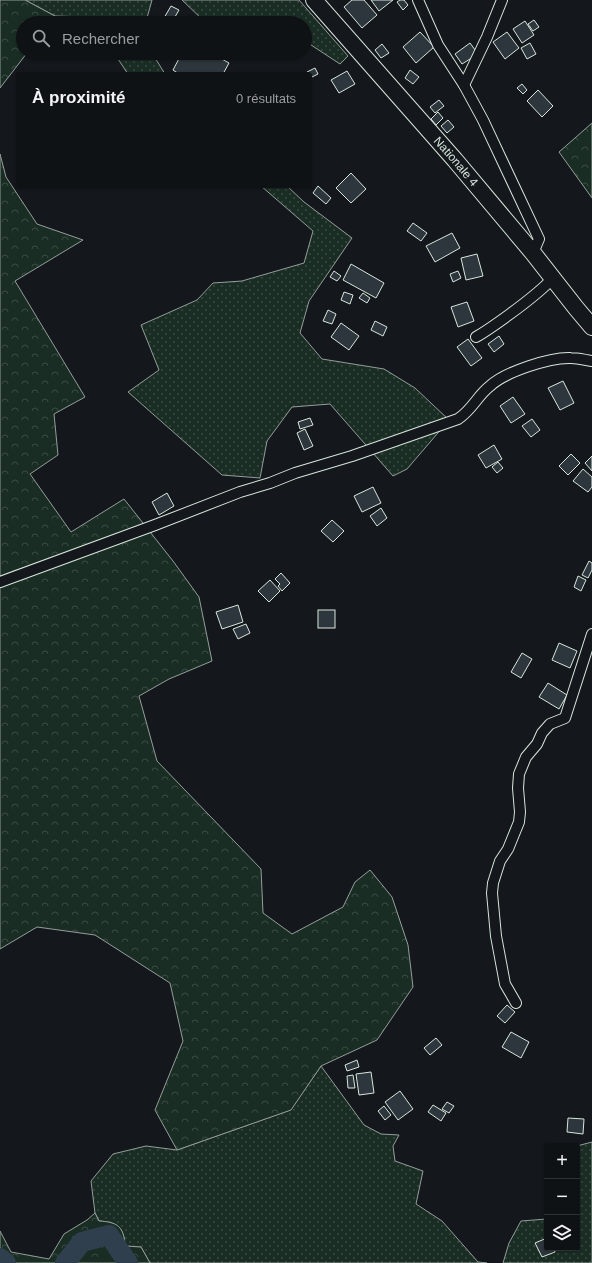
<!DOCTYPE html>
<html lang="fr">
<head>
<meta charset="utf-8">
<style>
	:root { --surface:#0f1215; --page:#181b1e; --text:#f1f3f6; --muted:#9b9ea0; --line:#2f3234 }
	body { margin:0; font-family:Helvetica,sans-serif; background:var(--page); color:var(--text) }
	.controls { position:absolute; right:12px; bottom:12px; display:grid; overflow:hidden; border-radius:4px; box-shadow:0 1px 3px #0004 }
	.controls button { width:36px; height:36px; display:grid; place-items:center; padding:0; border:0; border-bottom:1px solid var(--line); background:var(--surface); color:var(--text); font:20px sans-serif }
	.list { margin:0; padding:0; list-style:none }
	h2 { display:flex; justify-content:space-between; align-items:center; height:52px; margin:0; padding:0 16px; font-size:17px }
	h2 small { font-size:13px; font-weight:400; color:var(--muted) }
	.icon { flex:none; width:22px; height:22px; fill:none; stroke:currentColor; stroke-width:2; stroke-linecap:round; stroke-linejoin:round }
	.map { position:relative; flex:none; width:592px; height:1263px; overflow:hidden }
	.search { position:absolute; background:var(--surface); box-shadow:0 1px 3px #0004; left:16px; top:16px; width:296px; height:44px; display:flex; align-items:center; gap:10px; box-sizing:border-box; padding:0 14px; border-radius:22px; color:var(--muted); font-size:15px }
	.panel { position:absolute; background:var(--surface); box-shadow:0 1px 3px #0004; left:16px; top:72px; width:296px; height:116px; border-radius:4px }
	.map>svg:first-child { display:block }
	.grass { fill:url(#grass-dots); stroke:#939e99 }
	.forest { fill:url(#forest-crowns); stroke:#939e99 }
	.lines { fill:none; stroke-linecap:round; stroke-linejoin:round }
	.river { stroke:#2f3f4d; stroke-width:20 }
	.building { fill:#2c363c; stroke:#d8e6dc }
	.minor-casing { stroke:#d8e6dc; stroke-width:12 }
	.trunk-casing { stroke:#d8e6dc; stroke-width:18 }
	.minor { stroke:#14181c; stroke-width:10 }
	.trunk { stroke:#14181c; stroke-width:16 }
	.labels { text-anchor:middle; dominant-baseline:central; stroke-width:3; stroke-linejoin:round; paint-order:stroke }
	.street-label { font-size:12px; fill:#d8e6dc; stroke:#14181c }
</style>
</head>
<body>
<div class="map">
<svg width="592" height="1263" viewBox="0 0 592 1263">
	<defs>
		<pattern id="grass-dots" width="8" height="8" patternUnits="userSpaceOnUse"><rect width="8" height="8" fill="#1a2d24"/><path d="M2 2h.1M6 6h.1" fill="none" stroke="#3b4b43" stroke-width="1.8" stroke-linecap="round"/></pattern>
		<pattern id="forest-crowns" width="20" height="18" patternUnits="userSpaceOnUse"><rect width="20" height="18" fill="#1a2d24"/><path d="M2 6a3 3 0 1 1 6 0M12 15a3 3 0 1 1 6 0" fill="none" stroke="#3b4b43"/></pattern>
	</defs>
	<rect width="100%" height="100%" fill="#14181c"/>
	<g class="grass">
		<path d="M25 0H152L147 18 148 23H93L89 17 55 16Z"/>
		<path d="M182 0H299L348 56 340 64 305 41V23H206Z"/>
		<path d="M114 53H152L165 74H128Z"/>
		<path d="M261 186H287L304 202 352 238 309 301 300 333 322 359 384 369 415 388 449 420 407 469 393 476 330 404 292 407 267 441 260 478 222 475 128 392 159 370 141 325 197 300 213 283 242 281 304 263 313 231Z"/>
		<path d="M321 1066 364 1125 381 1134 399 1135 393 1146 395 1161 423 1171 416 1204 442 1221 478 1262 487 1263H150L141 1247 125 1246C124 1227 117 1222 99 1221L95 1213 91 1181 113 1154 146 1146 177 1150 290 1110Z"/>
		<path d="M592 1142V1263H503L509 1243 521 1221 547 1219V1248H577V1146Z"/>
	</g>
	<g class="forest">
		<path d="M0 0H25L55 16 50 23H23V53H27L0 88Z"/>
		<path d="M592 123V198L559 152Z"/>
		<path d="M0 154 6 177 37 224 83 240 15 281 85 397 54 414 58 455 30 474 71 532 124 499 173 561 199 597 212 661 169 679 139 696 157 761 261 869 263 913 292 934 343 907 355 882 370 870 392 897 408 945 413 987 377 1040 321 1066 291 1110 177 1150 155 1110 183 1041 170 983 95 935 37 927 0 949Z"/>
		<path d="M95 1213 99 1221C118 1222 124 1227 125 1246L141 1247 150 1263H0V1231L11 1252 49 1259 64 1234 87 1220Z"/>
	</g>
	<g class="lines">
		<g class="river">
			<path d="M0 1258 6 1263"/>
			<path d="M65 1263 82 1242 109 1235 128 1263"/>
		</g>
	</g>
	<g class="building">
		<path d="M352 0H364L377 15 362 28 344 7Z"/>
		<path d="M371 0H393L379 11Z"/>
		<path d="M400 0H404L408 5 403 10 397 2Z"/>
		<path d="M171 6 179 10 172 22 164 18Z"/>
		<path d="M534 20 539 27 533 31 528 24Z"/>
		<path d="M525 21 534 35 522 43 513 29Z"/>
		<path d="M420 32 434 47 416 63 403 47Z"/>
		<path d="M507 32 519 48 505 59 493 42Z"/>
		<path d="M470 43 478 54 462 64 455 54Z"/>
		<path d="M530 43 536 54 527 59 521 48Z"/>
		<path d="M382 44 389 53 381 58 375 50Z"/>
		<path d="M182 53H211L229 63 223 74H179L173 70Z"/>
		<path d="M315 68 318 74 310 78V74H308L307 72Z"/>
		<path d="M410 70 419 77 413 84 405 78Z"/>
		<path d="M347 71 355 84 339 93 331 80Z"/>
		<path d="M522 84 527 90 523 94 517 88Z"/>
		<path d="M538 90 553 106 542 117 527 101Z"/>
		<path d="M439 100 444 106 435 113 430 107Z"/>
		<path d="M438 112 443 118 436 125 431 119Z"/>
		<path d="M448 120 454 127 447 133 441 126Z"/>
		<path d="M351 173 366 189 351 203 336 188Z"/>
		<path d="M318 186 331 198 326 204 313 193Z"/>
		<path d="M413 223 427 233 421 241 407 231Z"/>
		<path d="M452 233 460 248 435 262 426 246Z"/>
		<path d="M477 254 483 276 466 280 461 258Z"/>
		<path d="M351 264 384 283 376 298 343 280Z"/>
		<path d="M334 271 341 276 337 281 330 277Z"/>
		<path d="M458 271 461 278 453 282 450 274Z"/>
		<path d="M344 292 353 295 350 304 341 300Z"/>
		<path d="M363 293 370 298 367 303 359 298Z"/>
		<path d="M467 302 474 321 458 327 451 307Z"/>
		<path d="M328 310 336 314 332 324 323 321Z"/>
		<path d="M375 321 387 327 383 336 371 330Z"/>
		<path d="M341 323 359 336 349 350 331 337Z"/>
		<path d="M499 336 504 344 494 352 488 344Z"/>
		<path d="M468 339 482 358 471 366 457 347Z"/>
		<path d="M563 381 574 403 560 410 548 388Z"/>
		<path d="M513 397 525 414 511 423 500 406Z"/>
		<path d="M310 418 313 425 300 429 298 422Z"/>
		<path d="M532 419 540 430 531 437 522 426Z"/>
		<path d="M305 429 313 446 304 450 297 433Z"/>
		<path d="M494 445 502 459 486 468 478 455Z"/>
		<path d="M571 454 580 463 568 475 559 466Z"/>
		<path d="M592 456V471L585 463Z"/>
		<path d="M498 462 503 468 497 473 492 467Z"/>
		<path d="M583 469 592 477V487L588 492 573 481Z"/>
		<path d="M373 487 381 503 362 512 354 496Z"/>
		<path d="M167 493 174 506 159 515 152 502Z"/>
		<path d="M381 508 387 518 377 526 370 516Z"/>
		<path d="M332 520 344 531 333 542 321 531Z"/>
		<path d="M589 561 592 563V570L588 578 582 575Z"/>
		<path d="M281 573 290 583 282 591 278 586 280 584 275 579Z"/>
		<path d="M578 576 586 580 581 591 574 587Z"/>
		<path d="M270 580 280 591 269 602 258 591Z"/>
		<path d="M238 605 243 622 222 629 216 612Z"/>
		<rect x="318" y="610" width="17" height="18"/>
		<path d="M246 624 250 633 238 639 233 629Z"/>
		<path d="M559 643 577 651 570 668 552 660Z"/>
		<path d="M522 653 532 659 521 678 511 672Z"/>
		<path d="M548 683 567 695 559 709 539 697Z"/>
		<path d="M507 1005 515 1012 505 1023 497 1016Z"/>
		<path d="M511 1032 529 1042 521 1058 502 1047Z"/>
		<path d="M436 1038 442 1045 430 1055 424 1048Z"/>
		<path d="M357 1060 359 1067 347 1071 345 1065Z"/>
		<path d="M371 1072 374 1093 359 1095 356 1074Z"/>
		<path d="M353 1075 355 1088H348L347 1076Z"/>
		<path d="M400 1091 413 1109 398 1120 385 1102Z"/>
		<path d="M447 1102 454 1106 449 1113 442 1109Z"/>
		<path d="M433 1105 446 1113 441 1121 428 1112Z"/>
		<path d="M384 1106 391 1115 385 1120 378 1111Z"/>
		<path d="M568 1118 584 1119 583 1134 567 1132Z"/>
		<path d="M547 1238V1248H554L555 1252 542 1257 535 1243Z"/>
	</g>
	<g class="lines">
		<g class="minor-casing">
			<g id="minor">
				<path d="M418 0 438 45 464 85 483 120 539 239 533 253"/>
				<path d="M464 85 487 37 502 0"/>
				<path d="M476 337C488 330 499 322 510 314 525 303 540 292 553 278"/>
				<path d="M0 582 155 525 240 492 270 483 295 473 352 456 458 419C473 409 477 396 490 386 505 372 550 357 571 358 578 358 585 360 592 361"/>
				<path d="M516 1003 505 984 496 936 492 893 493 883 500 861 508 849 519 822 520 812 518 788 519 774 526 757 537 744 542 733 550 724 565 718 592 634"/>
			</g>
		</g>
		<g class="trunk-casing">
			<g id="trunk">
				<path id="s1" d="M314 0 455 160 533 253 576 308 592 327"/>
			</g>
		</g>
		<use href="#minor" class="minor"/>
		<use href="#trunk" class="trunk"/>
	</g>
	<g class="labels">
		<g class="street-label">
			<text stroke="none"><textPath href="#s1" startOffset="215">Nationale 4</textPath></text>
		</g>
	</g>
</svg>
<div class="controls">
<button>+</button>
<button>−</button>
<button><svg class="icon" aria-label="layers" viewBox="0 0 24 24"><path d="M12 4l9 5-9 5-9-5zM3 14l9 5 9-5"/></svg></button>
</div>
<div class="search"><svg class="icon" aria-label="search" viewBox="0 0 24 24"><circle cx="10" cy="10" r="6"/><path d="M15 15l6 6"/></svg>Rechercher</div>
<section class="panel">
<h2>À proximité<small>0 résultats</small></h2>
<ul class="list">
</ul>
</section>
</div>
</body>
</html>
